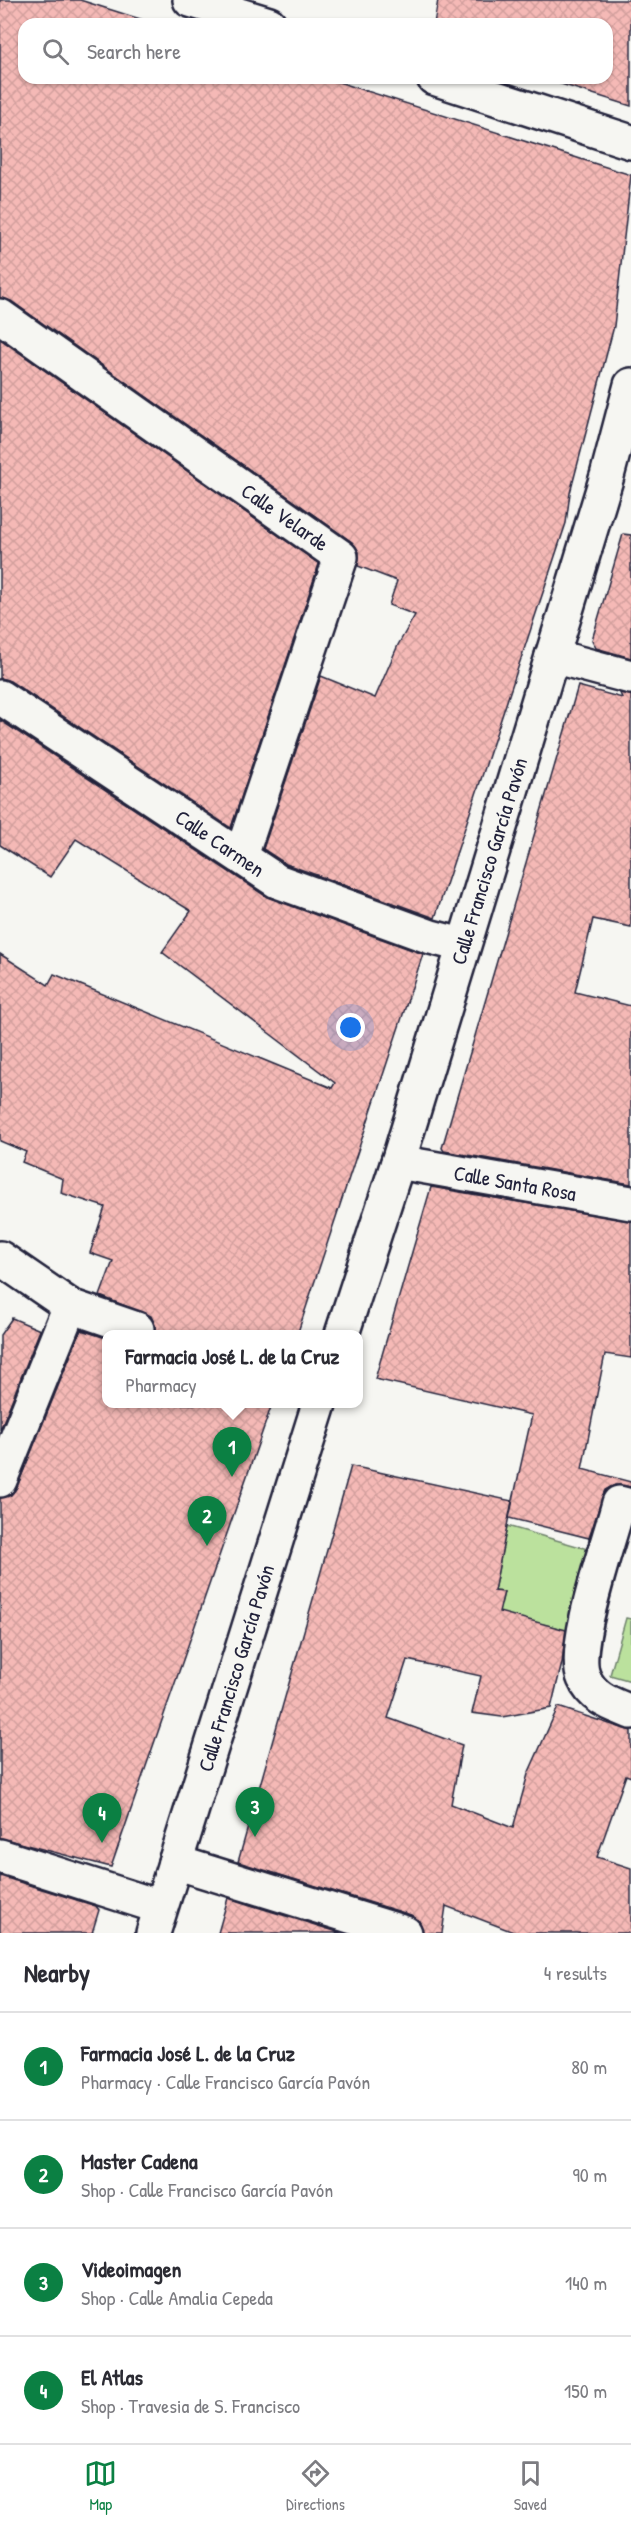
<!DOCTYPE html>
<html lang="en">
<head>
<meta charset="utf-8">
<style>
	:root { --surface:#fff; --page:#f2f2f3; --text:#2b2b33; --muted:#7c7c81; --line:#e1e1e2; --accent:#0b8043 }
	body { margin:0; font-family:"Patrick Hand",sans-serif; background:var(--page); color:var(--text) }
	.you { position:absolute; left:351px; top:1028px; width:21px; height:21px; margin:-15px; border:4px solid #fff; border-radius:50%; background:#1a73e8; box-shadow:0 0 0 9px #1a73e833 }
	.badge { display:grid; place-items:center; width:39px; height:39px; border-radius:50%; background:var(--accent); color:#fff; font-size:20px; font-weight:700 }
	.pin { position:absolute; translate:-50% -50px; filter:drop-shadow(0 2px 3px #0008) }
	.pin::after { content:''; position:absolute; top:32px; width:21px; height:18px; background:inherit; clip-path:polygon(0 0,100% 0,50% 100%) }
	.popup { position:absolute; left:102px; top:1330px; width:261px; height:78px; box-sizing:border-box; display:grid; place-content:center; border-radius:12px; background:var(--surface); filter:drop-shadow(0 2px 4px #0005); font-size:20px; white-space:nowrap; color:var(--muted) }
	.popup b { font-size:22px; color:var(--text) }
	.popup::after { content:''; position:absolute; left:50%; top:100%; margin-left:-12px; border:12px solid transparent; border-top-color:var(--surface) }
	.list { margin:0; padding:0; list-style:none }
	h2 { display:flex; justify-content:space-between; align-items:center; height:78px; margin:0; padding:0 24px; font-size:26px }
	h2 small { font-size:20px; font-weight:400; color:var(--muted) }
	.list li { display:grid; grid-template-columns:39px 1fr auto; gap:18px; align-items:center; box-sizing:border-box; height:108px; padding:0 24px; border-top:2px solid var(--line) }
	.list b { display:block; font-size:22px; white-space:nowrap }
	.list p { margin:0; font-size:20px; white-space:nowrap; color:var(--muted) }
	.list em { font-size:20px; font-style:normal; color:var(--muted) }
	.icon { flex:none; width:33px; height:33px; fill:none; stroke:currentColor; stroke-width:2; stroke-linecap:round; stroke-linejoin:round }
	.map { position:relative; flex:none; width:631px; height:1933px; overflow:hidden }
	.search { position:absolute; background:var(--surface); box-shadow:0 2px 4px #0004; left:18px; right:18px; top:18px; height:66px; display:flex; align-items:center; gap:15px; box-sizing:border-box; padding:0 21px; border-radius:18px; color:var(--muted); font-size:22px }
	.sheet { height:510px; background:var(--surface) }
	nav { display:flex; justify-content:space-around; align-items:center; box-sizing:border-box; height:84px; border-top:2px solid var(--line); background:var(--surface); font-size:16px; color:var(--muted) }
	nav a { display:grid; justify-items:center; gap:3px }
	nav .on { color:var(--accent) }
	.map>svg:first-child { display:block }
	.green { fill:#bbe19d; stroke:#6e826c; stroke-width:1.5 }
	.building { fill:url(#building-cross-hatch); stroke:#22223b; stroke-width:1.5 }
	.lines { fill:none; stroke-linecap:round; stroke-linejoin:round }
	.pedestrian-casing { stroke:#22223b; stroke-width:38 }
	.minor-casing { stroke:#22223b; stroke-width:38 }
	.pedestrian { stroke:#f6f6f2; stroke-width:33 }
	.minor { stroke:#f6f6f2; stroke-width:33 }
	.labels { text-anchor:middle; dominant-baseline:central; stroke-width:4.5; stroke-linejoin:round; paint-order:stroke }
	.street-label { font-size:21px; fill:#22223b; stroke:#f6f6f2 }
</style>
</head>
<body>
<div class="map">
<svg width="631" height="1933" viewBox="0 0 631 1933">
	<defs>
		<pattern id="building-cross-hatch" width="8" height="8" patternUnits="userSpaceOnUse" patternTransform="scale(1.5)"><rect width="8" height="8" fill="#f5b9b6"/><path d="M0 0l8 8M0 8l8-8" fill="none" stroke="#d29f9d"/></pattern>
	</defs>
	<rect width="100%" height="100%" fill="#f6f6f2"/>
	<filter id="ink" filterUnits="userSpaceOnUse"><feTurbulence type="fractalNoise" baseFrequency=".0167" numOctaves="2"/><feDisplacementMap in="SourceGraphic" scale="12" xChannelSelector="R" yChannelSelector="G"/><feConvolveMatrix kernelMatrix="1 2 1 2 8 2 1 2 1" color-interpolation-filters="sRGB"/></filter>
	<g filter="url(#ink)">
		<g class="green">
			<path d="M507 1526 591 1550 570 1631 499 1613 504 1592 494 1591Z"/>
			<path d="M626 1618 631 1619V1681L610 1675Z"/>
		</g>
		<g class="building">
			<path d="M0 0H80L156 24H24V78H326L631 175 614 326 570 493 566 523 435 918 286 864 263 849 321 676 375 698 398 645 415 615 389 605 397 581 358 566 359 552 352 542 11 301 0 298Z"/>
			<path d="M438 0H631V106L542 78H607V24H434Z"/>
			<path d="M0 339 319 564 231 828 10 681 0 678Z"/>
			<path d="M623 534 631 535V658L596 648 592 640Z"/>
			<path d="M578 686 622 698 620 693 631 695V927L593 919 575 992 631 1006V1184L444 1151 442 1148Z"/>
			<path d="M0 720 267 897 423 954 297 1335H155V1325L151 1316 100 1296 113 1261 90 1253 105 1207 61 1193 63 1179 22 1162 26 1152 0 1141V954L48 985 54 974 332 1088 335 1083 162 952 191 911 76 839 50 877 0 845Z"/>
			<path d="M431 1187 631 1221V1358L605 1354 582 1469 631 1482V1487L615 1485 605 1490 589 1538 509 1518 532 1415 375 1379Z"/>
			<path d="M12 1318 40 1330 0 1430V1335Z"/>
			<path d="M81 1330 106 1338V1404H272L111 1867 0 1838V1498L11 1495 17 1487Z"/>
			<path d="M351 1466 512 1501 494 1591 504 1592 499 1612 566 1630 562 1663 551 1708 502 1717 472 1713 481 1676 407 1660 388 1718 462 1745 451 1804 513 1828 528 1774 558 1707 631 1731V1777L626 1775 597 1857 631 1868V1933H516L446 1906 442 1933H423L419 1921 411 1915 238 1862Z"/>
			<path d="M0 1876 96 1906 99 1910 92 1933H0Z"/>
			<path d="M228 1898 341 1933H218Z"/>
		</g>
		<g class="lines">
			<g class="pedestrian-casing">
				<path id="pedestrian" d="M70 1306 137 1329"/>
			</g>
			<g class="minor-casing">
				<g id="minor">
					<path d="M190 0 269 24"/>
					<path d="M434 78 631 142"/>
					<path d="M0 316 341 557 241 856"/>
					<path d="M552 656 631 677"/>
					<path d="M0 697 277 881 431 937 462 945"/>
					<path d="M398 1162 631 1203"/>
					<path d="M0 1258 70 1306 0 1480"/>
					<path d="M342 1334 398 1162 607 476 631 385"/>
					<path d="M631 1506 619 1503C610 1539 570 1648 584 1678 593 1699 612 1704 631 1712"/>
					<path d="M0 1856 160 1907"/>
					<path d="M175 1862 405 1933"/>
					<path d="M153 1933 319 1404"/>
				</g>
			</g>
			<use href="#pedestrian" class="pedestrian"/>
			<use href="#minor" class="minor"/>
		</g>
	</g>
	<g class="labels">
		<g class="street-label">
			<text transform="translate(285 517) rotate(35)">Calle Velarde</text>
			<text transform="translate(220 843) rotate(34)">Calle Carmen</text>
			<text transform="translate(489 861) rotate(-73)">Calle Francisco García Pavón</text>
			<text transform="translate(515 1183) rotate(10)">Calle Santa Rosa</text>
			<text transform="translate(236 1668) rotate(-73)">Calle Francisco García Pavón</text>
		</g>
	</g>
</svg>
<div class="you"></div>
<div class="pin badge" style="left:232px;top:1477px">1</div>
<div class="popup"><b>Farmacia José L. de la Cruz</b>Pharmacy</div>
<div class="pin badge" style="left:207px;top:1546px">2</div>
<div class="pin badge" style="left:255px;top:1837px">3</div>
<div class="pin badge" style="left:102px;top:1843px">4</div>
<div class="search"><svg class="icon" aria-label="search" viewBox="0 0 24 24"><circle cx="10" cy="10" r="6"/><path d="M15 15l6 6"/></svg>Search here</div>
</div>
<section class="sheet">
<h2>Nearby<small>4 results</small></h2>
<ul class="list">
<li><span class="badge">1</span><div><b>Farmacia José L. de la Cruz</b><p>Pharmacy · Calle Francisco García Pavón</p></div><em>80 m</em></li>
<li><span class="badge">2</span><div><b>Master Cadena</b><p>Shop · Calle Francisco García Pavón</p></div><em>90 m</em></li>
<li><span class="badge">3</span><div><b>Videoimagen</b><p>Shop · Calle Amalia Cepeda</p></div><em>140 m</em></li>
<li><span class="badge">4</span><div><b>El Atlas</b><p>Shop · Travesia de S. Francisco</p></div><em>150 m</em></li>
</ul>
</section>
<nav>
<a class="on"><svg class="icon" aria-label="map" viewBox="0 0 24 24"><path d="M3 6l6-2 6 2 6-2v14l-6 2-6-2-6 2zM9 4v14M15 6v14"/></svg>Map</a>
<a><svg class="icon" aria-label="directions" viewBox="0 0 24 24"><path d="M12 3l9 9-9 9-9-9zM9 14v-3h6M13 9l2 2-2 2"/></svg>Directions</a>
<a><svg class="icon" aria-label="saved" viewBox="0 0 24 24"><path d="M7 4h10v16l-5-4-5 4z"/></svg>Saved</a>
</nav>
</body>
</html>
